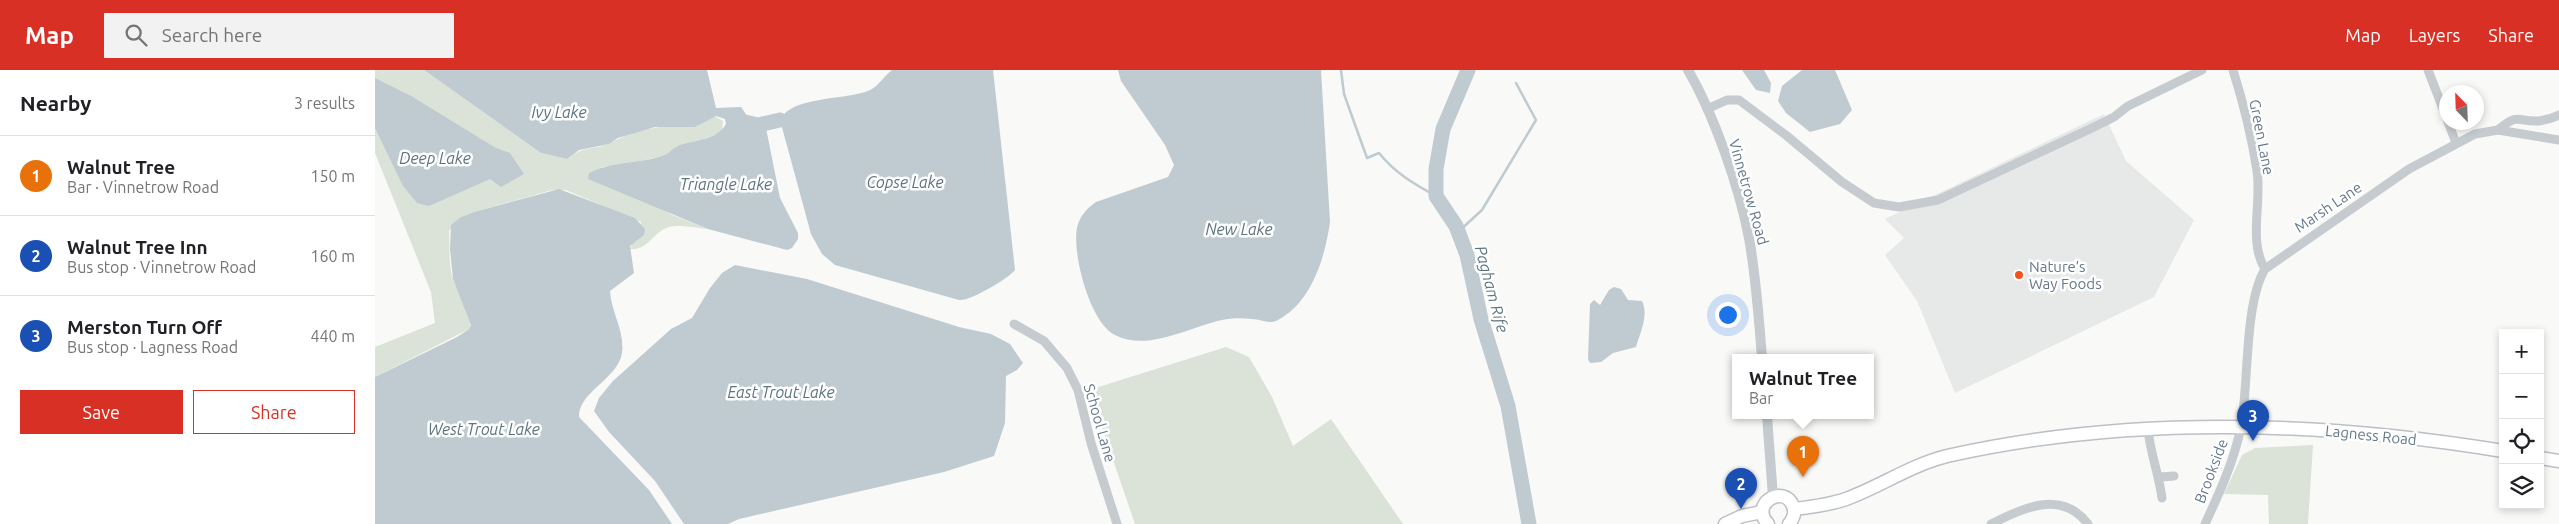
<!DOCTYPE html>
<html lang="en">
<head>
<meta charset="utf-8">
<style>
	:root { --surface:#fff; --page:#f2f2f2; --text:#202124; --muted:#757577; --line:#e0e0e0; --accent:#d93025 }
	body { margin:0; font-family:Ubuntu,sans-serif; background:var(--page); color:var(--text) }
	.controls { position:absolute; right:15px; bottom:15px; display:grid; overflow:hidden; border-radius:0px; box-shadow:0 2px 8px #0003 }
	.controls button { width:45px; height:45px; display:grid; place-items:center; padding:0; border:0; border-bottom:1px solid var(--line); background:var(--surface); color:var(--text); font:25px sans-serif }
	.compass { position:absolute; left:2064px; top:15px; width:45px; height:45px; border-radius:50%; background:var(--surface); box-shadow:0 2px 8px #0003; rotate:337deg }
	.you { position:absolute; left:1352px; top:244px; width:18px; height:18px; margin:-12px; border:4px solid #fff; border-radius:50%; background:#1a73e8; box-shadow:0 0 0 8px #1a73e833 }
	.badge { display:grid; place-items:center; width:32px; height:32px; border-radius:50%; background:var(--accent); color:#fff; font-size:16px; font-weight:700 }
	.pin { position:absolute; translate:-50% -41px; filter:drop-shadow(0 1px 2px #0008) }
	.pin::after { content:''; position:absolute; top:26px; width:18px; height:15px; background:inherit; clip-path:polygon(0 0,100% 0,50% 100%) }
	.popup { position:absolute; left:1357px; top:284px; width:142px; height:65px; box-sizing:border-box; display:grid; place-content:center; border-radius:0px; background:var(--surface); filter:drop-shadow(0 1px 4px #0005); font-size:16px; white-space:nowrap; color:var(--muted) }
	.popup b { font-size:19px; color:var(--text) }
	.popup::after { content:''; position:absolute; left:50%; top:100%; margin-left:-10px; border:10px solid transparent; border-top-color:var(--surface) }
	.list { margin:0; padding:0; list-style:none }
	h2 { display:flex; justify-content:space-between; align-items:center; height:65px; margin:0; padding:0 20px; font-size:21px }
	h2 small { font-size:16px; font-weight:400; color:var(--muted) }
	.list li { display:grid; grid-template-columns:32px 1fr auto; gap:15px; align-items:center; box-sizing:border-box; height:80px; padding:0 20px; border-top:1px solid var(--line) }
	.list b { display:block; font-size:19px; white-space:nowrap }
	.list p { margin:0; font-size:16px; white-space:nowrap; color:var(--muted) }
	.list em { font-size:16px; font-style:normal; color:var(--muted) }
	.actions { display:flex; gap:10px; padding:15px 20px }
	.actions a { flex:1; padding:11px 0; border:1px solid var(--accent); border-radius:0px; text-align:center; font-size:18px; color:var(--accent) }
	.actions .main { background:var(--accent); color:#fff }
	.icon { flex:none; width:28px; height:28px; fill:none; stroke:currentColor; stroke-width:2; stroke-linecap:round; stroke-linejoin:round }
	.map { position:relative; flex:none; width:2184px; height:454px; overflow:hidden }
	header { display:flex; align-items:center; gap:30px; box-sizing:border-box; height:70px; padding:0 25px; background:var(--accent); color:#fff }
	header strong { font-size:24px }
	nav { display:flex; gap:28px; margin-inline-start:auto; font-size:18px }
	.search { width:350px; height:45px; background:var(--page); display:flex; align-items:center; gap:12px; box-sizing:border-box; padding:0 18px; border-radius:0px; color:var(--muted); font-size:19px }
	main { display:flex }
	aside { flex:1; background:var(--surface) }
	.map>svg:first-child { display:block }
	.built { fill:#e7e8e8 }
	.green { fill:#dbe2d7 }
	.water { fill:#bfcbd0 }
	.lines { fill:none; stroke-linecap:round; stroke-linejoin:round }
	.stream { stroke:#bfcbd0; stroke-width:2.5 }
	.river { stroke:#bfcbd0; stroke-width:15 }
	.secondary-casing { stroke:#bbc0c5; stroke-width:15 }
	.minor { stroke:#c6cbcf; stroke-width:9 }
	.tertiary { stroke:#c6cbcf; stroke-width:10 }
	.secondary { stroke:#fff; stroke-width:12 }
	.poi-dot { fill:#f4531d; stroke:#fff; stroke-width:2 }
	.labels { text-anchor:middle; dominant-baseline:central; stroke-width:5; stroke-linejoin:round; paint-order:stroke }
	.street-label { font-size:15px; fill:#65798b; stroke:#fff }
	.poi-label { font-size:15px; fill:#65798b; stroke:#fff; text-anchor:start }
	.water-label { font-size:16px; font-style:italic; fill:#5d757e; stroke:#fff }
</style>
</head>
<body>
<header>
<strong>Map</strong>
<div class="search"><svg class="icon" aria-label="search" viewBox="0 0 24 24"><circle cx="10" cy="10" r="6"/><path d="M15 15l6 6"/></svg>Search here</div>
<nav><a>Map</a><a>Layers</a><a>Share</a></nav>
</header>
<main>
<aside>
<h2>Nearby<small>3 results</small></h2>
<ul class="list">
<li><span class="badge" style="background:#e8710a">1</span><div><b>Walnut Tree</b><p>Bar · Vinnetrow Road</p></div><em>150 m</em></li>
<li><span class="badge" style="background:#1a4fb4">2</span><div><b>Walnut Tree Inn</b><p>Bus stop · Vinnetrow Road</p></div><em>160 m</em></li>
<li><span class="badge" style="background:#1a4fb4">3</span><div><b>Merston Turn Off</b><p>Bus stop · Lagness Road</p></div><em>440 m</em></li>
</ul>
<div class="actions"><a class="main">Save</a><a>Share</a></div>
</aside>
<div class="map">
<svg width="2184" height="454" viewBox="0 0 2184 454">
	<rect width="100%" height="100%" fill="#f9f9f7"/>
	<path class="built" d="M1729 44 1751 91 1819 150 1779 227 1580 323 1542 231 1510 185 1529 168 1510 149Z"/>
	<g class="green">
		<path d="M0 0H49L166 83 192 89C211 74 218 81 235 73 249 66 264 60 279 58 303 53 317 61 339 46L348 51 347 61 333 69 301 77 292 85 248 95 226 97 295 144 333 159C322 158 305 154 294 157 279 161 273 181 255 179L257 174 265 168 266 152 191 120H177L99 142 86 147 74 161C75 176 73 197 79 212 84 224 101 247 94 259L0 307V277L60 253 56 222 0 83Z"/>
		<path d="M851 277 874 287 897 327 918 376 956 349 1028 454H760L714 320Z"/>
		<path d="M1938 375 1933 454H1894L1893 425 1849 424 1867 385 1880 378Z"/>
	</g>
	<g class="water">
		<path d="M49 0H332L341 38 366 37 375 50 388 51 390 53 405 128 423 163V169L417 178 412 180 333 159 213 109 214 103C237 91 266 94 290 85 295 83 298 78 303 76 320 69 340 72 351 54L350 49 341 46 320 57H280L243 68 234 74 204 80 192 89 166 83Z"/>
		<path d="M517 0H618L640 200C634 208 594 232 584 230L460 195 447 184 436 164 405 50C416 26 470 30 493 21 503 17 509 6 517 0Z"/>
		<path d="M743 0H946L955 152C950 187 937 232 903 250 894 255 886 249 877 249 867 248 857 248 847 250 814 257 773 282 740 265 715 253 697 184 702 158 704 147 712 138 721 132L793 107 799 95 790 75 746 11Z"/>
		<path d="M1367 0H1389L1396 13 1395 23 1381 20Z"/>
		<path d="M1427 0H1460L1477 40 1465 54 1435 62 1411 43 1403 31 1407 16Z"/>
		<path d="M0 8 36 26 121 78 135 83 149 104 126 117 115 109 54 136 42 133 28 116 0 58Z"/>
		<path d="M184 119 260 148 270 159 269 165 255 176 259 203 235 221C236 242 250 261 247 283 243 309 203 322 204 347L274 420 297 454H0V307L82 267 94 259 96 255 78 209 75 179 76 155 86 147 99 142Z"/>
		<path d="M360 195 432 209 584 257 616 264 635 274 648 293 642 300 631 306 630 353 619 386 569 402 364 449 353 454H309L280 411 234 362 219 341 224 328 238 311 296 259 317 248 335 218 347 203Z"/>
		<path d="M1239 217 1246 219 1253 230 1267 231C1274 245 1265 263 1261 277L1238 283 1226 292 1215 293 1213 289 1215 234 1219 230 1225 235 1234 220Z"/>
	</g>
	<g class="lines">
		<g class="stream">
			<path d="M966 0 969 24 992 88 1004 83C1020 103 1039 114 1061 126"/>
			<path d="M1083 162 1107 140 1161 50 1141 13"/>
		</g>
		<g class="river">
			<path d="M1093 0 1068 59 1061 99V126L1081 156 1092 185 1106 249 1133 336 1154 454"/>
			<path d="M370 52 383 55 405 50"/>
		</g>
		<g class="secondary-casing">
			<g id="secondary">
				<path d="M2165 388 2184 391"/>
				<path d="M1419 439C1437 437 1454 435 1471 429 1506 416 1536 395 1572 386 1754 345 1944 351 2128 381"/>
				<path d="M1350 454 1367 446 1387 442"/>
				<path d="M1393 454C1374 434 1409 413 1418 436 1421 443 1418 449 1414 454"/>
			</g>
		</g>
		<g class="minor">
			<path d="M1858 0C1868 32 1877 68 1882 101 1887 132 1873 172 1890 199"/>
			<path d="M2053 0 2072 49"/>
			<path d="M1332 39 1352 30H1364L1412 66 1467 112 1499 133 1524 137 1563 130 1717 58 1739 47 1753 36 1827 0"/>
			<path d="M2073 52 2081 73"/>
			<path d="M2123 60C2144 42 2142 52 2164 51 2171 50 2178 48 2184 45"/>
			<path d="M639 254 669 271 692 298 703 320 716 373 742 454"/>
			<path d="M1773 359C1775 383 1784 404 1787 428"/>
			<path d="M1785 407 1799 406"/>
			<path d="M1616 454C1649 438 1686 419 1713 454"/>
			<path d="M1830 454C1844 424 1859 391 1866 357 1874 314 1869 234 1890 199L2034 99 2100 64 2123 60 2184 70"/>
		</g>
		<g class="tertiary">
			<path d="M1313 0C1339 45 1364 116 1374 168 1381 207 1384 248 1387 288"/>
			<path d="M1392 346 1398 427"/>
		</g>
		<use href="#secondary" class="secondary"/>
	</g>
	<circle class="poi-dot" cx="1644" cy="205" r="5"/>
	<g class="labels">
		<g class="street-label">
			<text transform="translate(1887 67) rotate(79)">Green Lane</text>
			<text transform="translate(1374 122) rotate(74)">Vinnetrow Road</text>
			<text transform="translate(1953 137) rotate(-34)">Marsh Lane</text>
			<text transform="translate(725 353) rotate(74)">School Lane</text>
			<text transform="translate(1996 365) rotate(6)">Lagness Road</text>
			<text transform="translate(1836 401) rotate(-69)">Brookside</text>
		</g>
		<g class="poi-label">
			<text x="1654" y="196">Nature’s<tspan x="1654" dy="17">Way Foods</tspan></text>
		</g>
		<g class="water-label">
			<text x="184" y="42">Ivy Lake</text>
			<text x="60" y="88">Deep Lake</text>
			<text x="530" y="112">Copse Lake</text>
			<text x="351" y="114">Triangle Lake</text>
			<text x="864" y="159">New Lake</text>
			<text transform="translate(1117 219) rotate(75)">Pagham Rife</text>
			<text x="406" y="322">East Trout Lake</text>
			<text x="109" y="359">West Trout Lake</text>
		</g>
	</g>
</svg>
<div class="controls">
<button>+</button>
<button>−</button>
<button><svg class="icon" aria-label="locate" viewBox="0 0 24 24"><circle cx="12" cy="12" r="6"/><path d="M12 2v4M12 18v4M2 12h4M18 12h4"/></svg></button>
<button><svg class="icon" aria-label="layers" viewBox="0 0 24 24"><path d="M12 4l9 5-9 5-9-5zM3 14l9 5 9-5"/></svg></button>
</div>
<svg class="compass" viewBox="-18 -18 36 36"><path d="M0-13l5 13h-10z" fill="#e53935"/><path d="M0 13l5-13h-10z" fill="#757577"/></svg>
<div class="you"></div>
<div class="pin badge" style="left:1428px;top:407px;background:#e8710a">1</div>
<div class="popup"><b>Walnut Tree</b>Bar</div>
<div class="pin badge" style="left:1366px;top:439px;background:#1a4fb4">2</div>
<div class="pin badge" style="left:1878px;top:371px;background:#1a4fb4">3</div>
</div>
</main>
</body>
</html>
